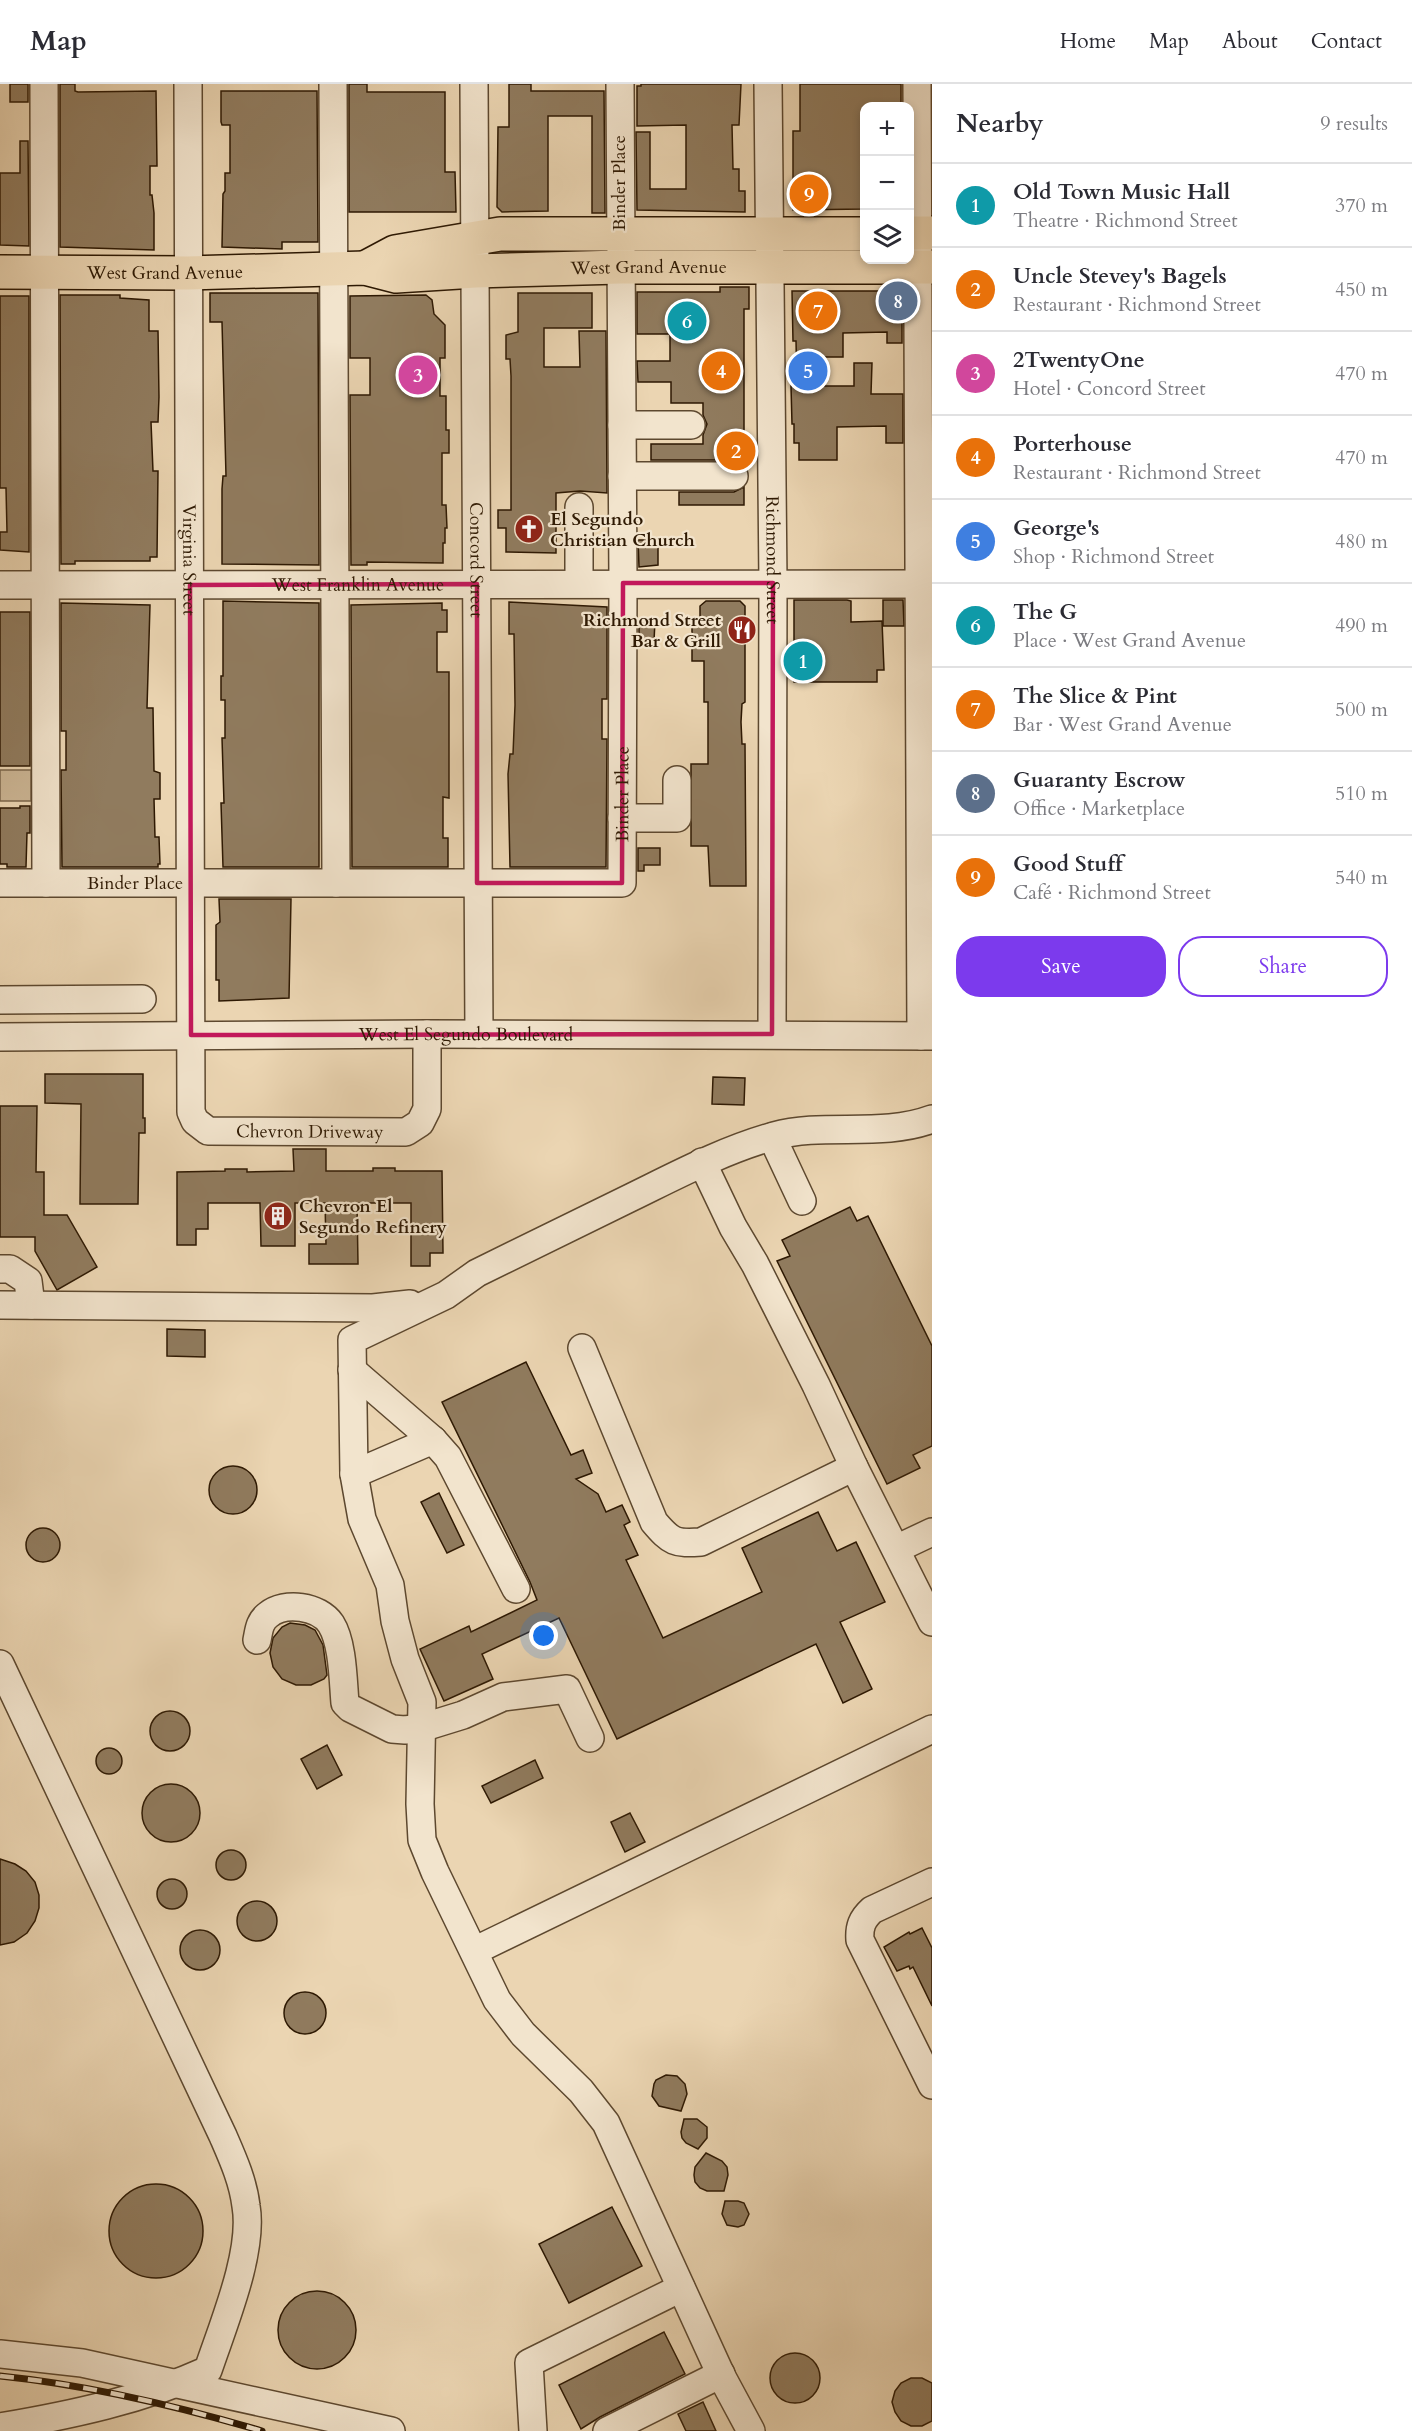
<!DOCTYPE html>
<html lang="en">
<head>
<meta charset="utf-8">
<style>
	:root { --surface:#fff; --page:#f7f7f7; --text:#2b2b33; --muted:#7c7c81; --line:#e1e1e2; --accent:#7c3aed }
	body { margin:0; font-family:Cardo,serif; background:var(--page); color:var(--text) }
	.controls { position:absolute; right:18px; top:18px; display:grid; overflow:hidden; border-radius:12px; box-shadow:0 3px 9px #0003 }
	.controls button { width:54px; height:54px; display:grid; place-items:center; padding:0; border:0; border-bottom:2px solid var(--line); background:var(--surface); color:var(--text); font:30px sans-serif }
	.you { position:absolute; left:544px; top:1552px; width:21px; height:21px; margin:-15px; border:4px solid #fff; border-radius:50%; background:#1a73e8; box-shadow:0 0 0 9px #1a73e833 }
	.badge { display:grid; place-items:center; width:39px; height:39px; border-radius:50%; background:var(--accent); color:#fff; font-size:20px; font-weight:700 }
	.pin { position:absolute; translate:-50% -50%; border:3px solid #fff; box-shadow:0 2px 6px #0006 }
	.list { margin:0; padding:0; list-style:none }
	h2 { display:flex; justify-content:space-between; align-items:center; height:78px; margin:0; padding:0 24px; font-size:26px }
	h2 small { font-size:20px; font-weight:400; color:var(--muted) }
	.list li { display:grid; grid-template-columns:39px 1fr auto; gap:18px; align-items:center; box-sizing:border-box; height:84px; padding:0 24px; border-top:2px solid var(--line) }
	.list b { display:block; font-size:22px; white-space:nowrap }
	.list p { margin:0; font-size:20px; white-space:nowrap; color:var(--muted) }
	.list em { font-size:20px; font-style:normal; color:var(--muted) }
	.actions { display:flex; gap:12px; padding:18px 24px }
	.actions a { flex:1; padding:14px 0; border:2px solid var(--accent); border-radius:24px; text-align:center; font-size:21px; color:var(--accent) }
	.actions .main { background:var(--accent); color:#fff }
	.icon { flex:none; width:33px; height:33px; fill:none; stroke:currentColor; stroke-width:2; stroke-linecap:round; stroke-linejoin:round }
	.map { position:relative; flex:none; width:932px; height:2347px; overflow:hidden }
	header { display:flex; align-items:center; gap:36px; box-sizing:border-box; height:84px; padding:0 30px; background:var(--surface); border-bottom:2px solid var(--line) }
	header strong { font-size:28px }
	nav { display:flex; gap:33px; margin-inline-start:auto; font-size:21px }
	main { display:flex }
	aside { flex:1; background:var(--surface) }
	.map>svg:first-child { display:block }
	.green { fill:#cbb594; stroke:#7c674c; stroke-width:1.5 }
	.building { fill:#907b5e; stroke:#2e1903; stroke-width:1.5 }
	.lines { fill:none; stroke-linecap:round; stroke-linejoin:round }
	.minor-casing { stroke:#5d482f; stroke-width:30 }
	.major-casing { stroke:#2e1903; stroke-width:36 }
	.minor { stroke:#f2e4cd; stroke-width:27 }
	.major { stroke:#ebd5b2; stroke-width:33 }
	.rail-casing { stroke:#2e1903; stroke-width:7 }
	.rail { stroke:#f2e4cd; stroke-width:4.5; stroke-dasharray:14; stroke-linecap:butt }
	.marked { fill:none; stroke:#c2185b; stroke-width:4.5; stroke-linejoin:round }
	.labels { text-anchor:middle; dominant-baseline:central; stroke-width:4.5; stroke-linejoin:round; paint-order:stroke }
	.street-label { font-size:18px; fill:#2e1903; stroke:#f2e4cd }
	.poi-label { font-size:18px; font-weight:bold; fill:#2e1903; stroke:#f2e4cd; text-anchor:start }
</style>
</head>
<body>
<header>
<strong>Map</strong>
<nav><a>Home</a><a>Map</a><a>About</a><a>Contact</a></nav>
</header>
<main>
<div class="map">
<svg width="932" height="2347" viewBox="0 0 932 2347">
	<rect width="100%" height="100%" fill="#ebd5b2"/>
	<filter id="stains"><feTurbulence type="fractalNoise" baseFrequency=".00333" numOctaves="4"/><feColorMatrix values="0 0 0 0 .2 0 0 0 0 .09 0 0 0 0 .02 0 0 0 .5 -.17"/></filter>
	<radialGradient id="worn" r=".72"><stop offset=".6" stop-color="#630" stop-opacity="0"/><stop offset="1" stop-color="#630" stop-opacity=".3"/></radialGradient>
	<rect class="green" x="0" y="686" width="31" height="31"/>
	<g class="building">
		<rect x="10" y="0" width="18" height="18"/>
		<path d="M60 0H75V7L78 8 156 7 157 82H150V111H152L154 129V166L60 163Z"/>
		<path d="M349 0H367V8H445V88H455L456 128H349Z"/>
		<path d="M509 0H531V7H604L605 129H592V32H548V127L502 128 497 123 498 43H509Z"/>
		<path d="M641 0H741L739 41H732L733 85H739V107H745V128L637 126 636 48H650V105H686V41L637 42V2H641Z"/>
		<path d="M800 0H901V22H864V125L793 126V47H800Z"/>
		<path d="M221 7H317L318 158H282V165L222 163 223 110 225 107V89H230V41H222L221 38Z"/>
		<path d="M20 57H28L29 162 0 161V89H20Z"/>
		<path d="M720 203H749V225H744V381L734 376H651V360H703V351L707 340 703 331V319H671V298H638L637 277H670V250H637V208H720Z"/>
		<path d="M792 207H902V259H887V248L843 249V273H813L814 302H854V279H872L871 310H903V359H886V342L837 343V376H799V359H794V340H792L791 302H797L796 257H793Z"/>
		<path d="M210 209H318L319 481 222 480V405L223 392H226L222 238H210Z"/>
		<path d="M518 209H592V244H544V283H580L579 247H606L607 409 580 407 556 409V469L506 468V444H498V426H511V292L510 275H506V251L518 248Z"/>
		<path d="M60 211H120V214L149 216V247H158L159 313 158 338H151L153 387H158L157 473H150V477H75V480H61Z"/>
		<path d="M426 211 432 216 434 230 445 241V274H440V312H446V346H449V369H442V421H446L447 444H445V459H443V479L367 478V481H351L350 311H370V274H350V212Z"/>
		<path d="M0 212H29V468L0 466V448H7L6 404H0Z"/>
		<path d="M744 403V421H679V408H734Z"/>
		<path d="M638 456H658V481L639 483Z"/>
		<path d="M794 516H847L851 517V538L882 537 884 586H877V598H794Z"/>
		<path d="M883 516H903L904 542H883Z"/>
		<path d="M223 517 319 519V783H223L221 719H224L222 654H225V616H221V592H223Z"/>
		<path d="M706 517H740L745 522V618L742 620 741 638 742 660H745L746 802H710L708 762H691V680H708V618H704V577H692V539H700V522Z"/>
		<path d="M509 518 607 523V615H602V655H607L606 783H510L508 690 510 670H513L515 621 514 550H509Z"/>
		<path d="M61 519 150 521 147 624H153L154 687 160 689V715H154L155 753H159L160 780H158V783H62L61 686H66V647H61Z"/>
		<path d="M442 519V526H447V548H437V588H449V714L443 713V754H448V783H352L351 521Z"/>
		<rect x="0" y="528" width="30" height="154"/>
		<path d="M639 537H655L654 557 639 556Z"/>
		<path d="M20 722H30V749H27L26 783H7V780H0V724H20Z"/>
		<path d="M638 764H660V781H644V787H638Z"/>
		<path d="M219 815H291L289 914 219 917V896H216V841L220 838Z"/>
		<path d="M45 990H143V1034H145V1049H139L138 1120H80L81 1020 45 1019Z"/>
		<path d="M713 993 745 994 744 1021 712 1020Z"/>
		<path d="M0 1022H37L36 1088H44V1131H67L97 1183 57 1206 35 1167V1153H0Z"/>
		<path d="M293 1065H326V1087H373V1084H395V1087H442L443 1169H430V1182H411V1119H357L358 1180H309V1160H326L325 1119H295V1162H261L260 1119H208V1145H196V1161H177V1088L225 1087V1085H247V1088L294 1087Z"/>
		<path d="M850 1123 857 1137 868 1132 932 1262V1362L913 1371 920 1384 887 1400 777 1177 790 1172 782 1156Z"/>
		<path d="M167 1245 205 1246V1273L167 1272Z"/>
		<path d="M526 1278 571 1371 583 1366 592 1389 576 1395 598 1410 606 1428 622 1421 630 1438 624 1441 638 1471 626 1476 663 1554 762 1508 742 1464 818 1428 837 1467 856 1458 885 1518 840 1538 872 1605 843 1619 816 1560 617 1655 559 1534 482 1570 493 1595 444 1617 420 1565 469 1542 471 1548 537 1516 530 1498 442 1318Z"/>
		<circle cx="233" cy="1406" r="24"/>
		<path d="M439 1409 464 1461 447 1469 421 1418Z"/>
		<circle cx="43" cy="1461" r="17"/>
		<path d="M290 1539 305 1541 315 1546 323 1561 327 1591 324 1595 311 1601H296L282 1595 273 1583 270 1569 273 1554 282 1543Z"/>
		<circle cx="170" cy="1647" r="20"/>
		<path d="M327 1661 342 1691 317 1705 301 1675Z"/>
		<circle cx="109" cy="1677" r="13"/>
		<path d="M535 1676 543 1694 491 1719 482 1702Z"/>
		<circle cx="171" cy="1729" r="29"/>
		<path d="M630 1729 645 1758 625 1768 611 1738Z"/>
		<circle cx="231" cy="1781" r="15"/>
		<path d="M0 1775 15 1780 26 1787 35 1798 39 1811V1824L35 1837 27 1849 14 1858 0 1861Z"/>
		<circle cx="172" cy="1810" r="15"/>
		<circle cx="257" cy="1837" r="20"/>
		<path d="M922 1844 932 1864V1922L913 1883 910 1885 909 1882 897 1887 884 1863 909 1848 910 1850Z"/>
		<circle cx="200" cy="1866" r="20"/>
		<circle cx="305" cy="1929" r="21"/>
		<path d="M666 1991 677 1992 685 2000 687 2010 681 2027 659 2022 652 2012 654 2000 656 1996Z"/>
		<path d="M684 2035H697L707 2043V2054L698 2065 686 2059 682 2054 681 2048Z"/>
		<path d="M706 2069 722 2077 727 2083 728 2091 724 2107H707L700 2104 695 2098 694 2091 695 2083Z"/>
		<circle cx="156" cy="2147" r="47"/>
		<path d="M725 2117H738L744 2119 749 2130 744 2141 738 2143 727 2141 722 2130Z"/>
		<path d="M612 2123 642 2182 569 2219 539 2160Z"/>
		<circle cx="317" cy="2246" r="39"/>
		<path d="M664 2248 685 2290 600 2333 581 2345 559 2301Z"/>
		<circle cx="795" cy="2294" r="25"/>
		<path d="M911 2294H922L932 2299V2337L922 2342H911L901 2337 895 2328 892 2318 895 2307 901 2299Z"/>
		<path d="M703 2318 716 2347H686L678 2330Z"/>
	</g>
	<g class="lines">
		<g class="minor-casing">
			<g id="minor">
				<path d="M44 0 46 799"/>
				<path id="s1" d="M188 0 191 1028 195 1037 208 1047 406 1048 420 1039 427 1025V950"/>
				<path d="M333 0 336 799"/>
				<path id="s2" d="M474 0 479 950"/>
				<path id="s3" d="M768 0 773 499 772 950"/>
				<path d="M917 0 921 952"/>
				<path d="M622 341H691"/>
				<path d="M622 392H734"/>
				<path d="M579 423V499"/>
				<path id="s4" d="M0 501 932 500"/>
				<path d="M622 734H677V696"/>
				<path id="s5" d="M0 799H622L623 499 620 0"/>
				<path d="M0 916 142 915"/>
				<path id="s6" d="M0 953 427 950 932 952"/>
				<path d="M772 1053 802 1117"/>
				<path d="M702 1078 733 1143 755 1180 816 1301 854 1383 932 1538"/>
				<path d="M0 1185H10L28 1197 31 1221"/>
				<path d="M0 1221 373 1224 410 1220"/>
				<path d="M582 1264 654 1438C671 1458 675 1460 701 1458L854 1383"/>
				<path d="M352 1286 433 1356 448 1373 516 1505"/>
				<path d="M354 1390 433 1356"/>
				<path d="M896 1465 932 1448"/>
				<path d="M257 1556C259 1547 259 1538 268 1531 285 1517 319 1522 331 1540 343 1559 343 1597 345 1619L350 1624 392 1645 405 1646 421 1644 463 1631 503 1613 567 1605 590 1654"/>
				<path d="M0 1580 223 2052C233 2075 243 2097 246 2122 254 2168 223 2241 208 2286 142 2316 71 2331 0 2343"/>
				<path d="M932 1798 872 1826C862 1835 859 1843 860 1856L932 2001"/>
				<path d="M474 1867 932 1645"/>
				<path d="M0 2270 82 2279 391 2347"/>
				<path d="M533 2347 529 2279 681 2204"/>
				<path d="M607 2347 721 2290"/>
				<path d="M751 2347 722 2293 606 2039 581 2007 523 1950 497 1916 435 1788 422 1756 420 1720 422 1618 405 1575 395 1537 390 1501 362 1435 354 1390 352 1256 446 1211 477 1189C528 1164 580 1139 632 1113 679 1090 724 1066 774 1052 825 1038 881 1054 932 1035"/>
			</g>
		</g>
		<g class="major-casing">
			<g id="major">
				<path d="M910 149H932"/>
				<path d="M365 184 395 168 500 150H864"/>
				<path id="s7" d="M0 188 188 189 365 184 396 192 475 187 620 183H932"/>
			</g>
		</g>
		<use href="#minor" class="minor"/>
		<use href="#major" class="major"/>
		<g class="rail-casing">
			<path id="rail" d="M0 2292C89 2301 177 2322 262 2347"/>
		</g>
		<use href="#rail" class="rail"/>
	</g>
	<path class="marked" d="M623 499H773L772 950 191 951 190 501 477 500V799H622Z"/>
	<defs>
		<g id="church-disc" transform="scale(1.5)"><circle r="9.5" fill="#8f2418" stroke="#f2e4cd"/><path d="M-1.2-6h2.4v3.5h3.3v2.4h-3.3V6h-2.4V-.1h-3.3v-2.4h3.3Z" fill="#fff"/></g>
		<g id="restaurant-disc" transform="scale(1.5)"><circle r="9.5" fill="#8f2418" stroke="#f2e4cd"/><path d="M-5-6h1v4h1v-4h1v4h1v-4h1v5L-1.5 .5V6h-2V.5L-5-1ZM5-6V6H3V1.5H1.5Q1.5-4 5-6Z" fill="#fff"/></g>
		<g id="building-disc" transform="scale(1.5)"><circle r="9.5" fill="#8f2418" stroke="#f2e4cd"/><path d="M-4-6H4V6H1V3H-1V6H-4ZM-2.5-4.3h1.7v1.8h-1.7ZM.8-4.3h1.7v1.8H.8ZM-2.5-1h1.7V.8h-1.7ZM.8-1h1.7V.8H.8Z" fill="#fff"/></g>
	</defs>
	<g fill-rule="evenodd">
		<use href="#church-disc" x="529" y="445"/>
		<use href="#restaurant-disc" x="742" y="546"/>
		<use href="#building-disc" x="278" y="1132"/>
	</g>
	<g class="labels">
		<g class="street-label">
			<text transform="translate(619 99) rotate(-90)">Binder Place</text>
			<text stroke="none"><textPath href="#s7" startOffset="650">West Grand Avenue</textPath></text>
			<text stroke="none"><textPath href="#s7" startOffset="165">West Grand Avenue</textPath></text>
			<text stroke="none"><textPath href="#s2" startOffset="476">Concord Street</textPath></text>
			<text stroke="none"><textPath href="#s3" startOffset="476">Richmond Street</textPath></text>
			<text stroke="none"><textPath href="#s1" startOffset="476">Virginia Street</textPath></text>
			<text stroke="none"><textPath href="#s4" startOffset="358">West Franklin Avenue</textPath></text>
			<text stroke="none"><textPath href="#s5" startOffset="711">Binder Place</textPath></text>
			<text stroke="none"><textPath href="#s5" startOffset="135">Binder Place</textPath></text>
			<text stroke="none"><textPath href="#s6" startOffset="466">West El Segundo Boulevard</textPath></text>
			<text stroke="none"><textPath href="#s1" startOffset="1156">Chevron Driveway</textPath></text>
		</g>
		<g class="poi-label">
			<text x="550" y="435">El Segundo<tspan x="550" dy="21">Christian Church</tspan></text>
			<text x="721" y="536" text-anchor="end">Richmond Street<tspan x="721" dy="21">Bar &amp; Grill</tspan></text>
			<text x="299" y="1122">Chevron El<tspan x="299" dy="21">Segundo Refinery</tspan></text>
		</g>
	</g>
	<rect width="100%" height="100%" filter="url(#stains)"/>
	<rect width="100%" height="100%" fill="url(#worn)"/>
</svg>
<div class="controls">
<button>+</button>
<button>−</button>
<button><svg class="icon" aria-label="layers" viewBox="0 0 24 24"><path d="M12 4l9 5-9 5-9-5zM3 14l9 5 9-5"/></svg></button>
</div>
<div class="you"></div>
<div class="pin badge" style="left:803px;top:577px;background:#0f9aa8">1</div>
<div class="pin badge" style="left:736px;top:367px;background:#e8710a">2</div>
<div class="pin badge" style="left:418px;top:291px;background:#d1479c">3</div>
<div class="pin badge" style="left:721px;top:287px;background:#e8710a">4</div>
<div class="pin badge" style="left:808px;top:287px;background:#3f7fe0">5</div>
<div class="pin badge" style="left:687px;top:237px;background:#0f9aa8">6</div>
<div class="pin badge" style="left:818px;top:227px;background:#e8710a">7</div>
<div class="pin badge" style="left:898px;top:217px;background:#5c6f8a">8</div>
<div class="pin badge" style="left:809px;top:110px;background:#e8710a">9</div>
</div>
<aside>
<h2>Nearby<small>9 results</small></h2>
<ul class="list">
<li><span class="badge" style="background:#0f9aa8">1</span><div><b>Old Town Music Hall</b><p>Theatre · Richmond Street</p></div><em>370 m</em></li>
<li><span class="badge" style="background:#e8710a">2</span><div><b>Uncle Stevey's Bagels</b><p>Restaurant · Richmond Street</p></div><em>450 m</em></li>
<li><span class="badge" style="background:#d1479c">3</span><div><b>2TwentyOne</b><p>Hotel · Concord Street</p></div><em>470 m</em></li>
<li><span class="badge" style="background:#e8710a">4</span><div><b>Porterhouse</b><p>Restaurant · Richmond Street</p></div><em>470 m</em></li>
<li><span class="badge" style="background:#3f7fe0">5</span><div><b>George's</b><p>Shop · Richmond Street</p></div><em>480 m</em></li>
<li><span class="badge" style="background:#0f9aa8">6</span><div><b>The G</b><p>Place · West Grand Avenue</p></div><em>490 m</em></li>
<li><span class="badge" style="background:#e8710a">7</span><div><b>The Slice &amp; Pint</b><p>Bar · West Grand Avenue</p></div><em>500 m</em></li>
<li><span class="badge" style="background:#5c6f8a">8</span><div><b>Guaranty Escrow</b><p>Office · Marketplace</p></div><em>510 m</em></li>
<li><span class="badge" style="background:#e8710a">9</span><div><b>Good Stuff</b><p>Café · Richmond Street</p></div><em>540 m</em></li>
</ul>
<div class="actions"><a class="main">Save</a><a>Share</a></div>
</aside>
</main>
</body>
</html>
